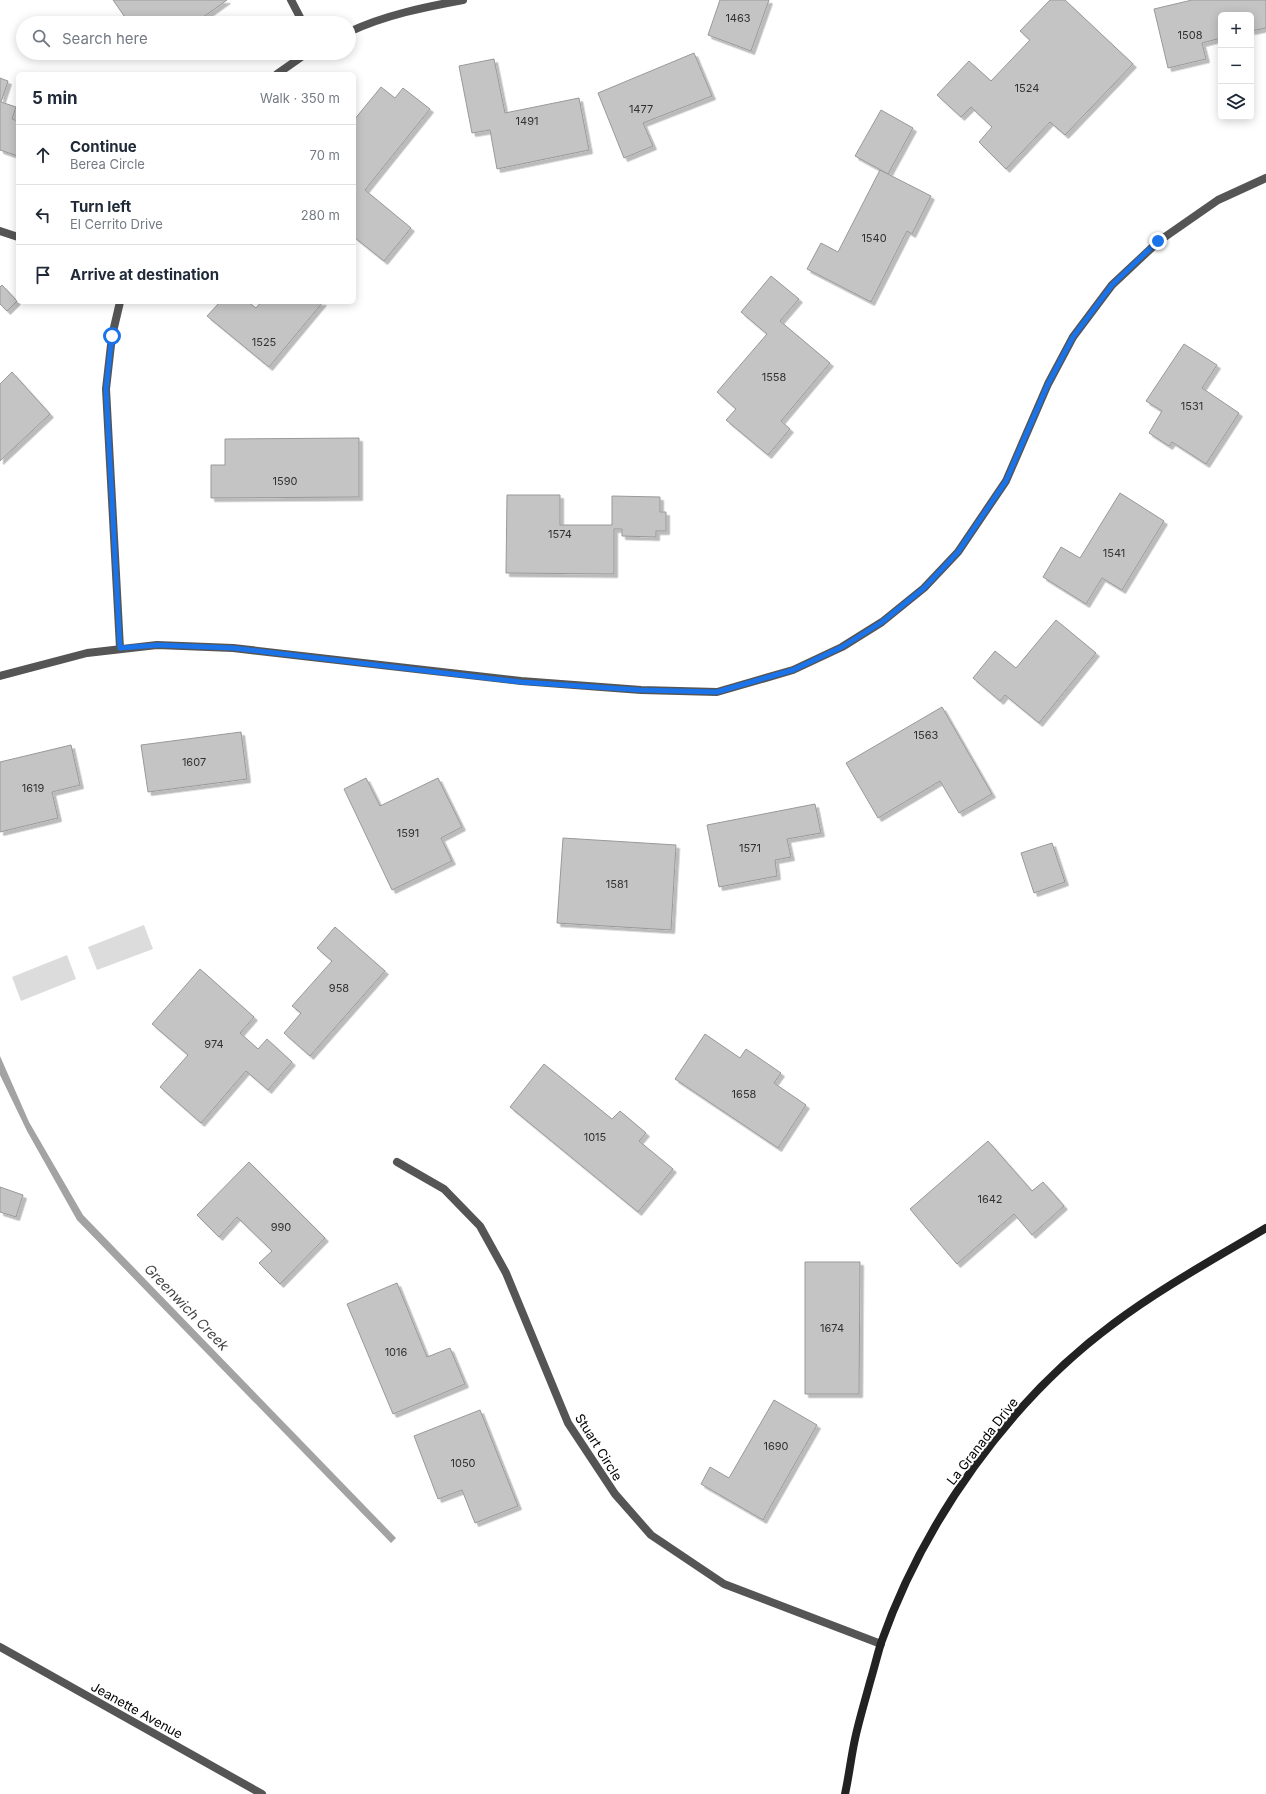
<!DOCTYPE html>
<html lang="en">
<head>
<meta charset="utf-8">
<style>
	:root { --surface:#fff; --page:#f6f6f7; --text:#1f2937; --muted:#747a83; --line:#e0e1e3 }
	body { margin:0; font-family:Inter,sans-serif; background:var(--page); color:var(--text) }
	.controls { position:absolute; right:12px; top:12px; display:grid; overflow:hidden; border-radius:6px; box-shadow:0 2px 10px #0003 }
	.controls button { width:36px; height:36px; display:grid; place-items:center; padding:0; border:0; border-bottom:1px solid var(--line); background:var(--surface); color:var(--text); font:20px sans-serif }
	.stop { position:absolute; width:12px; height:12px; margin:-9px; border:3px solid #1a73e8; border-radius:50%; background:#fff }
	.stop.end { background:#1a73e8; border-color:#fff; box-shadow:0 1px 4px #0008 }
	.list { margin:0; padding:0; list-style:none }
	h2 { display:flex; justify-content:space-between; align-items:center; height:52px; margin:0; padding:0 16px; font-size:17px }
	h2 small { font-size:13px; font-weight:400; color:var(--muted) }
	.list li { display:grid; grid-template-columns:26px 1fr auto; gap:12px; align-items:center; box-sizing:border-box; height:60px; padding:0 16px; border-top:1px solid var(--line) }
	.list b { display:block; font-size:15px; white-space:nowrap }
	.list p { margin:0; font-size:13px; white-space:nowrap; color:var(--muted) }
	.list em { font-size:13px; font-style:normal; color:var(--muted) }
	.icon { flex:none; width:22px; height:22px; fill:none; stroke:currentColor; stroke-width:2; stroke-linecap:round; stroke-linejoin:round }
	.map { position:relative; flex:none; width:1266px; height:1794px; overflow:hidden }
	.search { position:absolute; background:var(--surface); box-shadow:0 2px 10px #0003; left:16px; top:16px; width:340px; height:44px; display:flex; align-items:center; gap:10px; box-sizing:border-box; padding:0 14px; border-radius:22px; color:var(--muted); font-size:15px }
	.panel { position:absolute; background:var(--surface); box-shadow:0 2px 10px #0003; left:16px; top:72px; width:340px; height:232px; border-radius:6px }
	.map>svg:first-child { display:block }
	.green { fill:#dcdcdc }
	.water { fill:#a3a3a3 }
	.building { fill:#c4c4c4; stroke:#999; filter:url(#shadow) }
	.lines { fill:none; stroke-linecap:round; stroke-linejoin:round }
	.street { stroke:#555; stroke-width:8 }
	.secondary { stroke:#222; stroke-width:8 }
	.route { stroke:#1a73e8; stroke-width:5 }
	.labels { text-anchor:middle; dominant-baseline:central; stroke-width:4; stroke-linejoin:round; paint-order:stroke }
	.number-label { font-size:11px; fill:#313131 }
	.street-label { font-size:13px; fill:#000; stroke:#fff }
	.water-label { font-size:14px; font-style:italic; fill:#444; stroke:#fff }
</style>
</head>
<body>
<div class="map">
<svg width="1266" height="1794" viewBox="0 0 1266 1794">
	<defs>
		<filter id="shadow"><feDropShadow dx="3.5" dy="3.5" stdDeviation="0" flood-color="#0004"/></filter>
	</defs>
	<rect width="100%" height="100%" fill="#fff"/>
	<g class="green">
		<path d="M144 925 153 949 97 970 88 947Z"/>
		<path d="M67 955 76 979 21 1001 12 977Z"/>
	</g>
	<path class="water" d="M0 1056 29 1122 83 1215 396 1538 391 1543 77 1220 27 1131 0 1075Z"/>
	<g class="building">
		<path d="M113 0H227L195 23H129Z"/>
		<path d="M720 0H769L751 51 708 35Z"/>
		<path d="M1050 0H1065L1133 64 1065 135 1050 122 1006 169 979 142 992 127 971 107 961 117 937 95 969 61 991 81 1030 40 1020 31Z"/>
		<path d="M1192 0H1266V28L1251 31V15H1221V38L1202 43 1206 59 1168 68 1154 9Z"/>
		<path d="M694 53 712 96 643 123 653 146 624 158 598 93Z"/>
		<path d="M494 59 505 113 579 98 589 150 497 169 490 130 472 133 459 66Z"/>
		<path d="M0 78 8 81 1 102 16 107 12 119 18 121V156L0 150Z"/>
		<path d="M381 87 395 98 403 88 430 109 365 190 411 228 384 261 354 237V120Z"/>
		<path d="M881 110 913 128 888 174 855 156Z"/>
		<path d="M880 170 931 196 912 234 907 231 871 302 807 269 821 243 838 252Z"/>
		<path d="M771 276 799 299 780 321 830 363 781 421 790 429 768 455 726 420 736 409 717 392 767 334 741 312Z"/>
		<path d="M2 285 17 301 7 311 0 304V287Z"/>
		<path d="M220 302H248L256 308 261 302H323L269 367 207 316Z"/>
		<path d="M1184 344 1217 365 1202 388 1239 413 1206 464 1172 442 1169 446 1149 433 1162 411 1146 401Z"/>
		<path d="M12 372 50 414 0 461V384Z"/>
		<path d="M359 438V497L211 498V465H225V439Z"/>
		<path d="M1120 493 1164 521 1122 590 1102 578 1086 604 1043 577 1061 547 1080 558Z"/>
		<path d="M507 495H560V525H612V496L660 497V512H666V531H656V537L622 536V529H614V574L506 573Z"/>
		<path d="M1056 620 1096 653 1039 723 1005 695 1000 701 973 678 995 651 1016 668Z"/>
		<path d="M942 707 992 794 959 813 940 781 878 818 846 763Z"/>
		<path d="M241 732 247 779 148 792 141 745Z"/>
		<path d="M71 745 80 785 52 792 58 818 0 832V762Z"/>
		<path d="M366 778 380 806 438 778 462 827 441 838 452 861 392 890 344 789Z"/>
		<path d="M815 804 821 833 787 839 791 857 775 860 777 876 719 887 707 825Z"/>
		<path d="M563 838 676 845 671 930 557 923Z"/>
		<path d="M1052 843 1065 882 1034 893 1021 853Z"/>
		<path d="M335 927 385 971 310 1056 284 1033 301 1013 292 1006 332 961 317 948Z"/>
		<path d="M200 969 254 1017 240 1033 258 1049 267 1039 292 1062 268 1090 246 1071 201 1123 160 1087 188 1055 152 1024Z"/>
		<path d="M705 1034 740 1058 746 1049 781 1073 774 1083 806 1105 778 1148 675 1079Z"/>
		<path d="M544 1064 612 1119 620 1111 646 1133 639 1141 673 1169 638 1212 510 1107Z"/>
		<path d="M988 1141 1032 1191 1043 1182 1064 1206 1032 1235 1014 1214 957 1264 910 1209Z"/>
		<path d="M249 1162 325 1238 280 1284 259 1263 272 1251 237 1217 219 1237 197 1215Z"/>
		<path d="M0 1187 23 1195 16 1217 0 1212Z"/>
		<path d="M805 1262H860L859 1394H805Z"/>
		<path d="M397 1283 427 1357 450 1348 465 1384 393 1414 347 1304Z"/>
		<path d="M774 1400 817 1425 763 1520 701 1484 710 1467 729 1478Z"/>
		<path d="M480 1410 518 1506 475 1523 462 1490 438 1499 414 1436Z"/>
	</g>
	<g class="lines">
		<g class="street">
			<path d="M291 0 303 23"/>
			<path d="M349 32C385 15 425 7 463 0"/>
			<path d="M277 74 307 53"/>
			<path d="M0 231 18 237"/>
			<path d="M120 648 106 389 112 336 120 302"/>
			<path d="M0 676 87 653 157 645 233 648 521 681 641 690 717 692 793 670 842 647 882 622 924 588 958 552 1006 481 1048 384 1073 337 1112 285 1159 241 1218 200 1266 178"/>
			<path d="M397 1162 444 1189 480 1226 506 1273 568 1423 615 1494 651 1535 724 1584 881 1644"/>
			<path d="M0 1647 262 1794"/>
		</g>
		<path class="secondary" d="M845 1794C849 1776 851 1757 855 1739 859 1720 865 1701 870 1682 874 1669 877 1656 881 1643 924 1521 1009 1401 1113 1324 1161 1288 1214 1259 1266 1228"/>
	</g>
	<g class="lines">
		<path class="route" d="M112 336 106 389 120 648 158 645 233 648 521 682 640 690 717 692 793 670 842 647 882 622 924 588 958 552 1006 481 1048 384 1073 337 1112 285 1158 241"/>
	</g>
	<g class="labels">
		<g class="number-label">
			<text x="738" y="18">1463</text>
			<text x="1190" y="35">1508</text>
			<text x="1027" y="88">1524</text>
			<text x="641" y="109">1477</text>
			<text x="527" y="121">1491</text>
			<text x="874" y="238">1540</text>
			<text x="264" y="342">1525</text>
			<text x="774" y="377">1558</text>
			<text x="1192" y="406">1531</text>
			<text x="285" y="481">1590</text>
			<text x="560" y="534">1574</text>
			<text x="1114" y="553">1541</text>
			<text x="926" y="735">1563</text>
			<text x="194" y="762">1607</text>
			<text x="33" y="788">1619</text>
			<text x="408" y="833">1591</text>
			<text x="750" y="848">1571</text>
			<text x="617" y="884">1581</text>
			<text x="339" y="988">958</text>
			<text x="214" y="1044">974</text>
			<text x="744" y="1094">1658</text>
			<text x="595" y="1137">1015</text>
			<text x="990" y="1199">1642</text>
			<text x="281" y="1227">990</text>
			<text x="832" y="1328">1674</text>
			<text x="396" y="1352">1016</text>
			<text x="776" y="1446">1690</text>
			<text x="463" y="1463">1050</text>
		</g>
		<g class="street-label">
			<text transform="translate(982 1441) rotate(-52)">La Granada Drive</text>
			<text transform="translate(599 1447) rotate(58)">Stuart Circle</text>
			<text transform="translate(137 1710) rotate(29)">Jeanette Avenue</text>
		</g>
		<g class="water-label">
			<text transform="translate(187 1307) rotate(46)">Greenwich Creek</text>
		</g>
	</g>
</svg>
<div class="controls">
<button>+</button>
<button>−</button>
<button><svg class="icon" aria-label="layers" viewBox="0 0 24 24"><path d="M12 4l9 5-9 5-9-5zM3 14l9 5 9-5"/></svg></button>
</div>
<div class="stop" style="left:112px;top:336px"></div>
<div class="stop end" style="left:1158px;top:241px"></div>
<div class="search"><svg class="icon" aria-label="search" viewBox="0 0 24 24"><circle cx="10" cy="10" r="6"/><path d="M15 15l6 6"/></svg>Search here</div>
<section class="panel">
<h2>5 min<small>Walk · 350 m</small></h2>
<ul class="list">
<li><svg class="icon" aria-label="ahead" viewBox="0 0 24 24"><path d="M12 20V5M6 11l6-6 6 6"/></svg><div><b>Continue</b><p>Berea Circle</p></div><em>70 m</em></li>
<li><svg class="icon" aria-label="left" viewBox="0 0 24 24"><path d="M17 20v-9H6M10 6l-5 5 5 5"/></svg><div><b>Turn left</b><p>El Cerrito Drive</p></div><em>280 m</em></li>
<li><svg class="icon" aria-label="arrive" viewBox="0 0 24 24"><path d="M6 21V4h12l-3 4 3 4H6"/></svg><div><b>Arrive at destination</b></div></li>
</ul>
</section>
</div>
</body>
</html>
